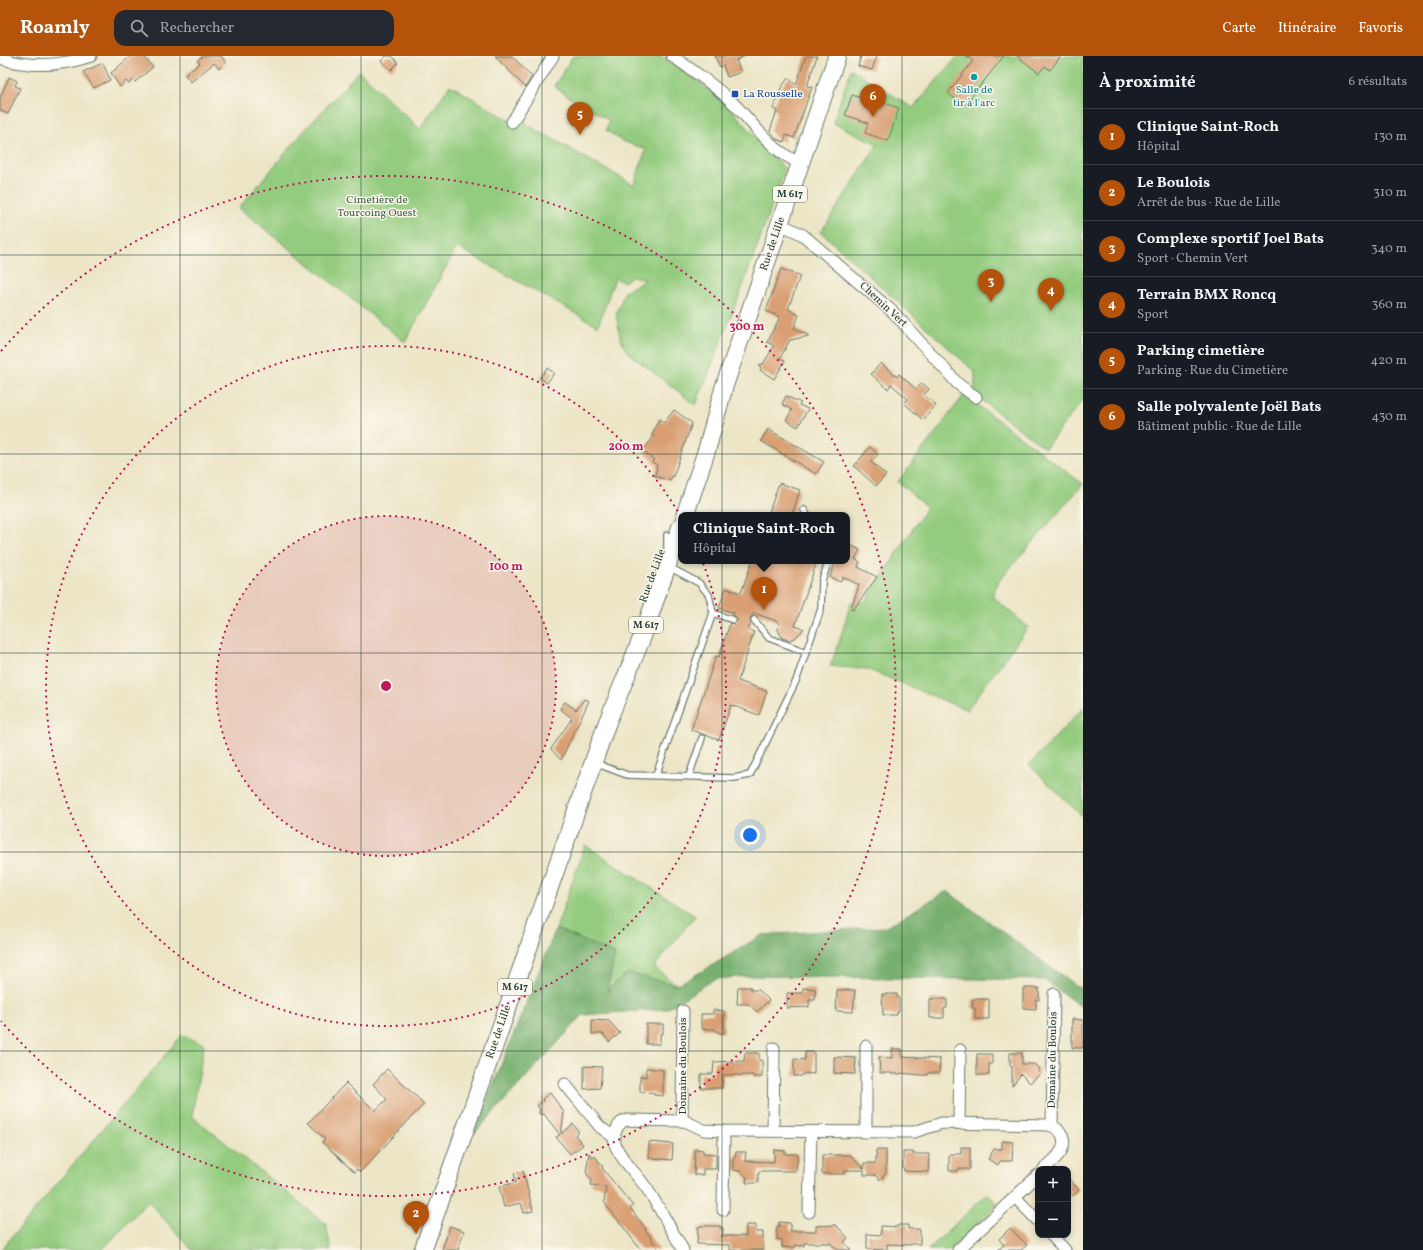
<!DOCTYPE html>
<html lang="fr">
<head>
<meta charset="utf-8">
<style>
	:root { --surface:#171b24; --page:#242831; --text:#f1f3f6; --muted:#9ea1a6; --line:#363941; --accent:#b45309 }
	body { margin:0; font-family:Vollkorn,serif; background:var(--page); color:var(--text) }
	.controls { position:absolute; right:12px; bottom:12px; display:grid; overflow:hidden; border-radius:8px; box-shadow:0 2px 6px #0003 }
	.controls button { width:36px; height:36px; display:grid; place-items:center; padding:0; border:0; border-bottom:1px solid var(--line); background:var(--surface); color:var(--text); font:20px sans-serif }
	.you { position:absolute; left:750px; top:779px; width:14px; height:14px; margin:-10px; border:3px solid #fff; border-radius:50%; background:#1a73e8; box-shadow:0 0 0 6px #1a73e833 }
	.badge { display:grid; place-items:center; width:26px; height:26px; border-radius:50%; background:var(--accent); color:#fff; font-size:13px; font-weight:700 }
	.pin { position:absolute; translate:-50% -33px; filter:drop-shadow(0 1px 2px #0008) }
	.pin::after { content:''; position:absolute; top:21px; width:14px; height:12px; background:inherit; clip-path:polygon(0 0,100% 0,50% 100%) }
	.popup { position:absolute; left:678px; top:456px; width:172px; height:52px; box-sizing:border-box; display:grid; place-content:center; border-radius:8px; background:var(--surface); filter:drop-shadow(0 1px 3px #0005); font-size:13px; white-space:nowrap; color:var(--muted) }
	.popup b { font-size:15px; color:var(--text) }
	.popup::after { content:''; position:absolute; left:50%; top:100%; margin-left:-8px; border:8px solid transparent; border-top-color:var(--surface) }
	.list { margin:0; padding:0; list-style:none }
	h2 { display:flex; justify-content:space-between; align-items:center; height:52px; margin:0; padding:0 16px; font-size:17px }
	h2 small { font-size:13px; font-weight:400; color:var(--muted) }
	.list li { display:grid; grid-template-columns:26px 1fr auto; gap:12px; align-items:center; box-sizing:border-box; height:56px; padding:0 16px; border-top:1px solid var(--line) }
	.list b { display:block; font-size:15px; white-space:nowrap }
	.list p { margin:0; font-size:13px; white-space:nowrap; color:var(--muted) }
	.list em { font-size:13px; font-style:normal; color:var(--muted) }
	.icon { flex:none; width:22px; height:22px; fill:none; stroke:currentColor; stroke-width:2; stroke-linecap:round; stroke-linejoin:round }
	.map { position:relative; flex:none; width:1083px; height:1194px; overflow:hidden }
	header { display:flex; align-items:center; gap:24px; box-sizing:border-box; height:56px; padding:0 20px; background:var(--accent); color:#fff }
	header strong { font-size:19px }
	nav { display:flex; gap:22px; margin-inline-start:auto; font-size:14px }
	.search { width:280px; height:36px; background:var(--page); display:flex; align-items:center; gap:10px; box-sizing:border-box; padding:0 14px; border-radius:12px; color:var(--muted); font-size:15px }
	main { display:flex }
	aside { flex:1; background:var(--surface) }
	.map>svg:first-child { display:block }
	.green { fill:#94cc7f; stroke:#5a845a }
	.forest { fill:#77b06e; stroke:#4b7651 }
	.building { fill:#d99f73 }
	.lines { fill:none; stroke-linecap:round; stroke-linejoin:round }
	.lane-casing { stroke:#677867; stroke-width:8 }
	.street-casing { stroke:#677867; stroke-width:13 }
	.primary-casing { stroke:#677867; stroke-width:19 }
	.lane { stroke:#fff; stroke-width:5.5 }
	.street { stroke:#fff; stroke-width:11 }
	.primary { stroke:#fff; stroke-width:17 }
	.grid { fill:none; stroke:#1f3d34; stroke-width:1; stroke-opacity:0.55 }
	.ring { fill:none; stroke:#c2185b; stroke-width:2; stroke-dasharray:2 4 }
	.culture-dot { fill:#0f9aa8; stroke:#fbf7ec; stroke-width:1.5 }
	.transit-dot { fill:#1a4fb4; stroke:#fbf7ec; stroke-width:1.5 }
	.labels { text-anchor:middle; dominant-baseline:central; stroke-width:3; stroke-linejoin:round; paint-order:stroke }
	.shield { fill:#fbf7ec; stroke:#61756b; stroke-width:1 }
	.shield-label { font-size:10px; font-weight:bold; fill:#1f3d34 }
	.culture-label { font-size:11px; fill:#0d838f; stroke:#fbf7ec }
	.transit-label { font-size:11px; fill:#164399; stroke:#fbf7ec; text-anchor:start }
	.park-label { font-size:11px; fill:#3c6147; stroke:#fbf7ec }
	.street-label { font-size:11px; fill:#1f3d34; stroke:#fbf7ec }
	.centre { fill:#c2185b; stroke:#fbf7ec; stroke-width:2 }
	.ring-label { font-size:12px; text-anchor:middle; font-weight:bold; fill:#c2185b; stroke:#fbf7ec; stroke-width:3; stroke-linejoin:round; paint-order:stroke }
</style>
</head>
<body>
<header>
<strong>Roamly</strong>
<div class="search"><svg class="icon" aria-label="search" viewBox="0 0 24 24"><circle cx="10" cy="10" r="6"/><path d="M15 15l6 6"/></svg>Rechercher</div>
<nav><a>Carte</a><a>Itinéraire</a><a>Favoris</a></nav>
</header>
<main>
<div class="map">
<svg width="1083" height="1194" viewBox="0 0 1083 1194">
	<rect width="100%" height="100%" fill="#fbf7ec"/>
	<filter id="ink" filterUnits="userSpaceOnUse"><feTurbulence type="fractalNoise" baseFrequency=".025" numOctaves="2"/><feDisplacementMap in="SourceGraphic" scale="8" xChannelSelector="R" yChannelSelector="G"/><feConvolveMatrix kernelMatrix="1 2 1 2 8 2 1 2 1" color-interpolation-filters="sRGB"/></filter>
	<filter id="wash" filterUnits="userSpaceOnUse"><feTurbulence type="fractalNoise" baseFrequency=".012" numOctaves="4" result="noise"/><feDisplacementMap in="SourceGraphic" scale="16" xChannelSelector="R" yChannelSelector="G"/><feGaussianBlur stdDeviation="0.9" result="paint"/><feColorMatrix in="noise" values="0 0 0 0 0 0 0 0 0 0 0 0 0 0 0 0 0 1.4 0 .05"/><feComposite in="paint" operator="in"/></filter>
	<g filter="url(#wash)">
		<rect width="100%" height="100%" fill="#ece5c6"/>
		<g class="green">
			<path d="M573 0H661L688 17 728 50 785 113 741 235 696 349 627 296 620 281 616 258 625 235 646 224 633 220 624 226 615 222 598 270 457 191 405 286 239 152 305 74 359 15 420 73 450 29 514 67 518 61 527 66 526 68 634 129 646 93 622 85 606 74 609 64 569 41 554 30Z"/>
			<path d="M958 0H1083V344L1045 392 975 339V316L821 176 878 88 833 67 851 13 913 52Z"/>
			<path d="M964 339 1083 428 999 525 992 540 1028 571 967 654 867 613 830 610 837 593 851 546H865L927 451 898 426Z"/>
			<path d="M1083 652V761L1029 709Z"/>
			<path d="M585 789 695 860 654 911 677 929 627 917 606 935 615 898 556 873Z"/>
			<path d="M182 979 204 988 192 1060 326 1168 331 1194H192L148 1145 102 1194H1Z"/>
			<path d="M988 1137 998 1149 950 1194H928Z"/>
		</g>
		<path class="forest" d="M947 835 1083 935V952L1044 924 751 920 714 923 667 953 583 959 473 1079 556 873 615 898 607 935 627 917 677 929 708 912 762 879 886 871Z"/>
		<g id="blocks">
			<g class="building">
				<path d="M131 0H143L153 11 135 26 133 24 129 28 126 25 120 31 111 17Z"/>
				<path d="M203 0H221L226 6 219 13 214 7 191 26 185 19 200 7 197 5Z"/>
				<path d="M386 0H392L398 7 391 14 381 5Z"/>
				<path d="M495 0H512L532 21 525 31Z"/>
				<path d="M715 0H745L736 4 741 16 727 21 723 9 720 11Z"/>
				<path d="M806 0H817L807 30 812 31 794 82 786 79 784 86 777 83 770 75 777 55 773 53 781 32 788 22 796 29Z"/>
				<path d="M861 0H877L872 14 858 10Z"/>
				<path d="M966 0H1004L964 50 948 37 973 5Z"/>
				<path d="M1017 0H1061L1050 14 1045 10 1039 17Z"/>
				<path d="M103 7 110 24 94 32 83 16Z"/>
				<path d="M9 21 17 25 15 30 20 32 8 58 0 54V42Z"/>
				<path d="M852 39 875 47 876 44 899 52 888 85 865 77 868 67 845 59Z"/>
				<path d="M781 213 800 220 788 253 799 259 794 272 809 280 790 284 780 302 785 305 774 323 760 314 761 312 759 309 763 308 774 290 767 286 780 261 766 255Z"/>
				<path d="M881 307 897 321 899 318 916 333 922 327 929 333 924 339 936 349 923 364 904 347 908 343 891 328 888 333 871 318Z"/>
				<path d="M547 312 554 317 547 327 540 322Z"/>
				<path d="M786 340 801 347 799 349 808 353 798 371 786 364 792 354 782 348Z"/>
				<path d="M674 354 692 367 673 421 672 420 670 425 655 420 657 409 652 406 654 404 643 395 654 380 652 379 659 363 664 367Z"/>
				<path d="M768 373 824 406 816 418 761 385Z"/>
				<path d="M870 391 878 398 871 406 886 419 876 430 854 410Z"/>
				<path d="M779 427 800 434 792 459H768Z"/>
				<path d="M847 487 860 494 855 503 860 506 858 511 877 521 853 554 851 553 859 529 843 521 840 526 830 521 836 505H847Z"/>
				<path d="M752 505H817L795 570 804 573 795 582 789 584 782 582 778 574 779 566 754 557 750 562 751 567 748 574 754 576 738 625 767 635 759 659 731 649 719 684 691 674 716 600 719 601 730 567 734 568 737 565 736 562 733 559 734 557 719 552 726 532 741 537Z"/>
				<path d="M584 643 589 645 561 704 551 693 572 662 560 653 565 646 576 654Z"/>
				<path d="M738 931H751V934H759L769 944 757 956 749 948H737Z"/>
				<path d="M803 932 815 933V944H809V951L787 952V937H803Z"/>
				<path d="M1023 932H1039V944H1036V953L1023 952Z"/>
				<path d="M837 934H855L853 956 836 955Z"/>
				<path d="M882 938H897V941L899 942V956H897V959H883Z"/>
				<path d="M930 943H947V952H944V962H930Z"/>
				<path d="M973 943H989V963H975V952H972Z"/>
				<path d="M713 954 724 955V977L717 976 715 973H703L701 970V958H713Z"/>
				<path d="M1072 963 1083 964V992H1072Z"/>
				<path d="M592 964 609 965 620 977 609 986 603 978H592Z"/>
				<path d="M646 968H663V978H660V988H646Z"/>
				<path d="M892 993H902V1001L940 1003 939 1017H928L927 1019H921L901 1017V1018H891V1017H880L879 1001 892 1002Z"/>
				<path d="M805 996H814V1018L805 1017 801 1020H794V1003L805 1004Z"/>
				<path d="M745 997H759V1004L762 1005V1021H753V1019H723L722 1032H701V1018H713L714 1006 744 1005Z"/>
				<path d="M1010 997H1022V1008H1034L1040 1013 1038 1015 1040 1018 1030 1027 1021 1018 1012 1030V1010H1010Z"/>
				<path d="M977 998H992V1008H989V1019H977Z"/>
				<path d="M834 1001 856 1002 855 1018 834 1017Z"/>
				<path d="M584 1010 602 1011 600 1032 584 1033Z"/>
				<path d="M646 1012 663 1014V1040L654 1039V1037L640 1036V1020L646 1021Z"/>
				<path d="M387 1013 424 1048 360 1116 357 1113 354 1116 322 1086 325 1083 308 1067 346 1027 375 1055 387 1043 373 1028Z"/>
				<path d="M550 1037 564 1056 561 1078 573 1068 579 1076 575 1079 583 1089 570 1098 556 1081 560 1079 544 1058H539L540 1053 537 1050 543 1045 542 1043Z"/>
				<path d="M1002 1085 1013 1086 1012 1105H1000L998 1109 988 1103 994 1093H1002Z"/>
				<path d="M649 1086 673 1088 672 1104 649 1102Z"/>
				<path d="M961 1091H970V1113H958V1115H949V1099L950 1098H961Z"/>
				<path d="M695 1093 703 1094V1097L716 1098V1113H703V1119H694Z"/>
				<path d="M774 1094 785 1095V1098H798L796 1115H759V1118H758V1127H746L747 1121 740 1115 733 1114V1102H735L736 1096H746L745 1105 774 1106Z"/>
				<path d="M876 1094H886V1117L880 1124 875 1119H864V1114H845V1118H822V1099H850L864 1113V1107H876Z"/>
				<path d="M903 1096H913V1098H929L928 1116 904 1115V1113H903Z"/>
				<path d="M589 1097 593 1102 595 1100 603 1111 602 1112 633 1150 630 1152 646 1173 645 1174 651 1181H650L659 1194H641L604 1146 606 1131 591 1129 592 1124 586 1117Z"/>
				<path d="M523 1115 533 1155 524 1157 521 1147 504 1151 499 1131 516 1126 514 1117Z"/>
				<path d="M1068 1122 1079 1134 1073 1140 1068 1135Z"/>
				<path d="M779 1166 790 1167V1175H816V1170L836 1169 848 1182 844 1186 851 1194H838L830 1187H804V1190L795 1189V1192L782 1191V1184L777 1183V1171H779Z"/>
				<path d="M746 1169H756V1176H763V1194H730V1189L697 1188 698 1171H700V1170H720V1172H723V1179L720 1180H746Z"/>
				<path d="M898 1169H908V1173H920V1188H910V1189L887 1188V1194L867 1193V1178L881 1179V1170L898 1171Z"/>
				<path d="M450 1170 464 1175 458 1194H442Z"/>
				<path d="M1010 1172 1027 1189 1021 1194H998L1004 1189 999 1183Z"/>
			</g>
		</g>
	</g>
	<g filter="url(#ink)">
		<use href="#blocks" fill-opacity="0" stroke="#677867" stroke-width="1"/>
		<g class="lines">
			<g class="lane-casing">
				<g id="lane">
					<path d="M804 454 807 459"/>
					<path d="M667 490V479"/>
					<path d="M713 557 733 564"/>
					<path d="M754 564 769 582 806 596"/>
					<path d="M595 707 627 719 734 722 750 719 796 625 821 553 822 524 829 505"/>
					<path d="M656 719 713 557 709 539 699 527 669 511"/>
					<path d="M689 720 702 682"/>
				</g>
			</g>
			<g class="street-casing">
				<g id="street">
					<path d="M672 0C692 14 713 28 731 45 752 65 772 97 801 107"/>
					<path d="M0 2C30 12 61 10 91 0"/>
					<path d="M512 66 553 0"/>
					<path d="M780 169 791 173 803 179 893 256 950 319 958 328 976 341"/>
					<path d="M565 1028 600 1071 615 1082"/>
					<path d="M682 1065 683 955"/>
					<path d="M959 1067 960 994"/>
					<path d="M1052 1070 1054 938"/>
					<path d="M773 1075 774 992"/>
					<path d="M866 1076V990"/>
					<path d="M1038 1119 1015 1141 1038 1165"/>
					<path d="M723 1154 724 1075"/>
					<path d="M809 1156 811 1076"/>
					<path d="M1051 1179 1065 1194"/>
					<path d="M683 1194C672 1175 661 1154 649 1136 641 1122 619 1102 615 1088 613 1079 617 1065 628 1064L685 1065 704 1074 724 1075 914 1076 942 1067 1048 1069C1062 1072 1068 1084 1060 1097 1056 1103 1049 1108 1044 1113"/>
					<path d="M958 1194 1015 1141"/>
				</g>
			</g>
			<g class="primary-casing">
				<g id="primary">
					<path d="M685 459 707 393 724 331 837 0"/>
					<path d="M423 1194 607 667 643 579 681 470"/>
				</g>
			</g>
			<use href="#lane" class="lane"/>
			<use href="#street" class="street"/>
			<use href="#primary" class="primary"/>
		</g>
	</g>
	<path class="grid" d="M180 0V1194M361 0V1194M542 0V1194M722 0V1194M902 0V1194M0 199H1083M0 398H1083M0 597H1083M0 796H1083M0 995H1083"/>
	<circle cx="386" cy="630" r="170" fill="#c2185b" fill-opacity=".12"/>
	<g class="ring">
		<circle cx="386" cy="630" r="170"/>
		<circle cx="386" cy="630" r="340"/>
		<path d="M1 295A510 510 0 1 1 1 965"/>
	</g>
	<circle class="culture-dot" cx="974" cy="21" r="4"/>
	<rect class="transit-dot" x="731" y="34" width="8" height="8" rx="2"/>
	<g class="labels">
		<g class="shield">
			<rect x="773" y="130" width="34" height="16" rx="3"/>
			<rect x="629" y="561" width="34" height="16" rx="3"/>
			<rect x="498" y="923" width="34" height="16" rx="3"/>
		</g>
		<g class="shield-label">
			<text x="790" y="138">M 617</text>
			<text x="646" y="569">M 617</text>
			<text x="515" y="931">M 617</text>
		</g>
		<g class="culture-label">
			<text x="974" y="34">Salle de<tspan x="974" dy="13">tir à l'arc</tspan></text>
		</g>
		<g class="transit-label">
			<text x="743" y="38">La Rousselle</text>
		</g>
		<g class="park-label">
			<text x="377" y="144">Cimetière de<tspan x="377" dy="13">Tourcoing Ouest</tspan></text>
		</g>
		<g class="street-label">
			<text transform="translate(773 188) rotate(-71)">Rue de Lille</text>
			<text transform="translate(883 249) rotate(43)">Chemin Vert</text>
			<text transform="translate(653 520) rotate(-70)">Rue de Lille</text>
			<text transform="translate(499 976) rotate(-71)">Rue de Lille</text>
			<text transform="translate(1053 1004) rotate(-89)">Domaine du Boulois</text>
			<text transform="translate(683 1010) rotate(-90)">Domaine du Boulois</text>
		</g>
	</g>
	<circle cx="386" cy="630" r="6" class="centre"/>
	<g class="ring-label">
		<text x="747" y="274">300 m</text>
		<text x="626" y="394">200 m</text>
		<text x="506" y="514">100 m</text>
	</g>
</svg>
<div class="controls">
<button>+</button>
<button>−</button>
</div>
<div class="you"></div>
<div class="pin badge" style="left:764px;top:554px">1</div>
<div class="popup"><b>Clinique Saint-Roch</b>Hôpital</div>
<div class="pin badge" style="left:416px;top:1178px">2</div>
<div class="pin badge" style="left:991px;top:246px">3</div>
<div class="pin badge" style="left:1051px;top:255px">4</div>
<div class="pin badge" style="left:580px;top:79px">5</div>
<div class="pin badge" style="left:873px;top:61px">6</div>
</div>
<aside>
<h2>À proximité<small>6 résultats</small></h2>
<ul class="list">
<li><span class="badge">1</span><div><b>Clinique Saint-Roch</b><p>Hôpital</p></div><em>130 m</em></li>
<li><span class="badge">2</span><div><b>Le Boulois</b><p>Arrêt de bus · Rue de Lille</p></div><em>310 m</em></li>
<li><span class="badge">3</span><div><b>Complexe sportif Joel Bats</b><p>Sport · Chemin Vert</p></div><em>340 m</em></li>
<li><span class="badge">4</span><div><b>Terrain BMX Roncq</b><p>Sport</p></div><em>360 m</em></li>
<li><span class="badge">5</span><div><b>Parking cimetière</b><p>Parking · Rue du Cimetière</p></div><em>420 m</em></li>
<li><span class="badge">6</span><div><b>Salle polyvalente Joël Bats</b><p>Bâtiment public · Rue de Lille</p></div><em>430 m</em></li>
</ul>
</aside>
</main>
</body>
</html>
